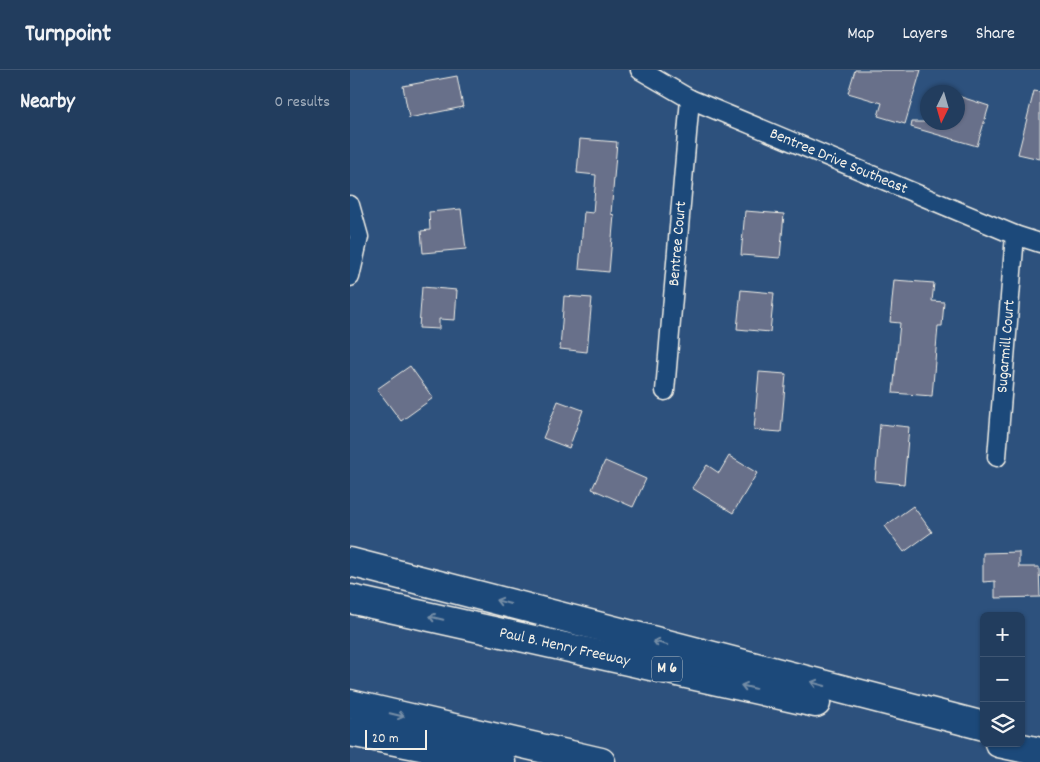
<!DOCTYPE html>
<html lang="en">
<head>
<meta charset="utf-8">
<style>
	:root { --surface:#223d5e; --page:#2e4867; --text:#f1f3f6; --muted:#a2aebc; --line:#3f5673 }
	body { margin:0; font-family:Dekko,sans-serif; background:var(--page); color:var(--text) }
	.controls { position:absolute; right:15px; bottom:15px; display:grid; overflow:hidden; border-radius:8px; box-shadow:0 1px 4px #0004 }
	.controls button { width:45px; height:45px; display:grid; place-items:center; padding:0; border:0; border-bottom:1px solid var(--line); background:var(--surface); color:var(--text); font:25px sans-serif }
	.compass { position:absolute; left:570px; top:15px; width:45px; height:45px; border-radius:50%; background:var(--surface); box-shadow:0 1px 4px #0004; rotate:185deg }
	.scale { position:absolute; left:15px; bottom:12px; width:62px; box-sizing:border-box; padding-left:5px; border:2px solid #f4f1e8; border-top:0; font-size:14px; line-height:18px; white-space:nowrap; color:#f4f1e8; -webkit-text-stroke:4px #1f4a7a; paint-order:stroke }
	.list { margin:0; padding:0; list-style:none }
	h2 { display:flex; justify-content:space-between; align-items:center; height:65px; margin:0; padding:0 20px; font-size:21px }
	h2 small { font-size:16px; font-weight:400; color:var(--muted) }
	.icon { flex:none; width:28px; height:28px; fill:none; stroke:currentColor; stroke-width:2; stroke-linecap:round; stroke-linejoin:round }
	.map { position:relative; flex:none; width:690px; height:692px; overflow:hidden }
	header { display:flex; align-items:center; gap:30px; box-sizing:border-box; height:70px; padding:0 25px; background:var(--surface); border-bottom:1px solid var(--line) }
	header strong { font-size:24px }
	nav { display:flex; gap:28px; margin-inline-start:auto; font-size:18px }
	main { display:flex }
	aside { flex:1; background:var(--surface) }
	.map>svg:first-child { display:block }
	.building { fill:#676f8a; stroke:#f4f1e8 }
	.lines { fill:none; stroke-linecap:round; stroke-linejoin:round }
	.minor-casing { stroke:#f4f1e8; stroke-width:21 }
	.motorway-casing { stroke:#f4f1e8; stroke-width:31 }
	.minor { stroke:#1f4a7a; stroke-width:18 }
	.motorway { stroke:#1f4a7a; stroke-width:28 }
	.oneway { stroke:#748da6 }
	.labels { text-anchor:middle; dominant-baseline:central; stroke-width:4; stroke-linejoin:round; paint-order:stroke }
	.shield { fill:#1f4a7a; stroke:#b4bfc7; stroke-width:1 }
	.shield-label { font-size:15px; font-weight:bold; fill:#f4f1e8 }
	.street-label { font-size:16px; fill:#f4f1e8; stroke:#1f4a7a }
</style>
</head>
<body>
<header>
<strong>Turnpoint</strong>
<nav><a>Map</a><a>Layers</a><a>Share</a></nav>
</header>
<main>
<aside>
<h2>Nearby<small>0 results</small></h2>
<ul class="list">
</ul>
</aside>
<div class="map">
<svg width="690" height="692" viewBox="0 0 690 692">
	<rect width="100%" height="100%" fill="#2d517d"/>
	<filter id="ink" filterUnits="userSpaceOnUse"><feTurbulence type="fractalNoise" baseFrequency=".02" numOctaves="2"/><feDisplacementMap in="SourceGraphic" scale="10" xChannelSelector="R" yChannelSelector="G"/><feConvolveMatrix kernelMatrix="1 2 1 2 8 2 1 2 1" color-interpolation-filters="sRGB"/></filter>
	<g filter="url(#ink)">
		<g class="building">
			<path d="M505 0H571L555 54 528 46 532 33 498 23Z"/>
			<path d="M107 6 113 37 59 48 53 16Z"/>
			<path d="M684 21 690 22V89L668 84Z"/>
			<path d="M608 26 639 36 627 76 561 57 562 52H608Z"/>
			<path d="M230 69 267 72 261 144 264 145 259 202 229 199 234 142 243 143 246 105 227 103Z"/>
			<path d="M111 139 116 179 73 183 71 161 80 160 79 142Z"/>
			<path d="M395 141 434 144 430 188 391 185Z"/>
			<path d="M544 210 584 213 582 231 594 232 592 256H588L582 326 543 323 550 253 540 252Z"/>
			<path d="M72 217 107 220 105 250 89 249V259L69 258Z"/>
			<path d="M391 220 424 223 420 262 387 259Z"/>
			<path d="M214 226 242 228 237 282 210 279Z"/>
			<path d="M60 296 83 328 51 351 27 319Z"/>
			<path d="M409 302 436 304 431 362 404 360Z"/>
			<path d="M208 331 233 340 219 378 193 368Z"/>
			<path d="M530 354 559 357 554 414 525 411Z"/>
			<path d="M379 386 407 403 383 443 342 418 357 395 369 403Z"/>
			<path d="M255 391 296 409 283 437 242 419Z"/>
			<path d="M563 436 582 462 554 482 535 456Z"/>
			<path d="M669 482V497H689L690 527 645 528V511L633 512V483Z"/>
		</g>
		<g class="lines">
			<g class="minor-casing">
				<g id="minor">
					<path id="s1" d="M290 0 340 29 665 165 690 173"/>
					<path d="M0 135 9 167 0 207"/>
					<path id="s2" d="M315 321 340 29"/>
					<path id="s3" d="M647 387 665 165"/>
				</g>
			</g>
			<g class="motorway-casing">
				<g id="motorway">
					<path d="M0 492 634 656"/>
					<path id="s4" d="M0 529 466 633"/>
					<path d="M0 634 251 692"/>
					<path d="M0 662 151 692"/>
					<path d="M649 673 690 682"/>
				</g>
			</g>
			<use href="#minor" class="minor"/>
			<use href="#motorway" class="motorway"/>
		</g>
		<defs><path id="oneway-shaft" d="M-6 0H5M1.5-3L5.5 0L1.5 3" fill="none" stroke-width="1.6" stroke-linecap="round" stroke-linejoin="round" transform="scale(1.25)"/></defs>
		<g class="oneway">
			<use href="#oneway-shaft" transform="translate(153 532) rotate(-165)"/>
			<use href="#oneway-shaft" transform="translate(86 548) rotate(-167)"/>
			<use href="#oneway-shaft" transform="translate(310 573) rotate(-165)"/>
			<use href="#oneway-shaft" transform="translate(468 614) rotate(-165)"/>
			<use href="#oneway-shaft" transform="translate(398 617) rotate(-167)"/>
			<use href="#oneway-shaft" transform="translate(47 645) rotate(13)"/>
		</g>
	</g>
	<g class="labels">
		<rect class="shield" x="302" y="586.5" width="30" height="25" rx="4"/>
		<g class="shield-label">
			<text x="317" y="599">M 6</text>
		</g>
		<g class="street-label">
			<text stroke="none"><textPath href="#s1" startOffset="219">Bentree Drive Southeast</textPath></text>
			<text stroke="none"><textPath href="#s2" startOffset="148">Bentree Court</textPath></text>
			<text stroke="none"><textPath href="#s3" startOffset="111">Sugarmill Court</textPath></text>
			<text stroke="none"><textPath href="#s4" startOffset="220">Paul B. Henry Freeway</textPath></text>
		</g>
	</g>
</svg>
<div class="controls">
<button>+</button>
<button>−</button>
<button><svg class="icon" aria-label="layers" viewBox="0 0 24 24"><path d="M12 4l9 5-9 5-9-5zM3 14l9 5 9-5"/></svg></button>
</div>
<svg class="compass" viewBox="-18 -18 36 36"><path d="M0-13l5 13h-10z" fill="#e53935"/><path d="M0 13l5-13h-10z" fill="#a2aebc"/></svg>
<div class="scale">20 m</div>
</div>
</main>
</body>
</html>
